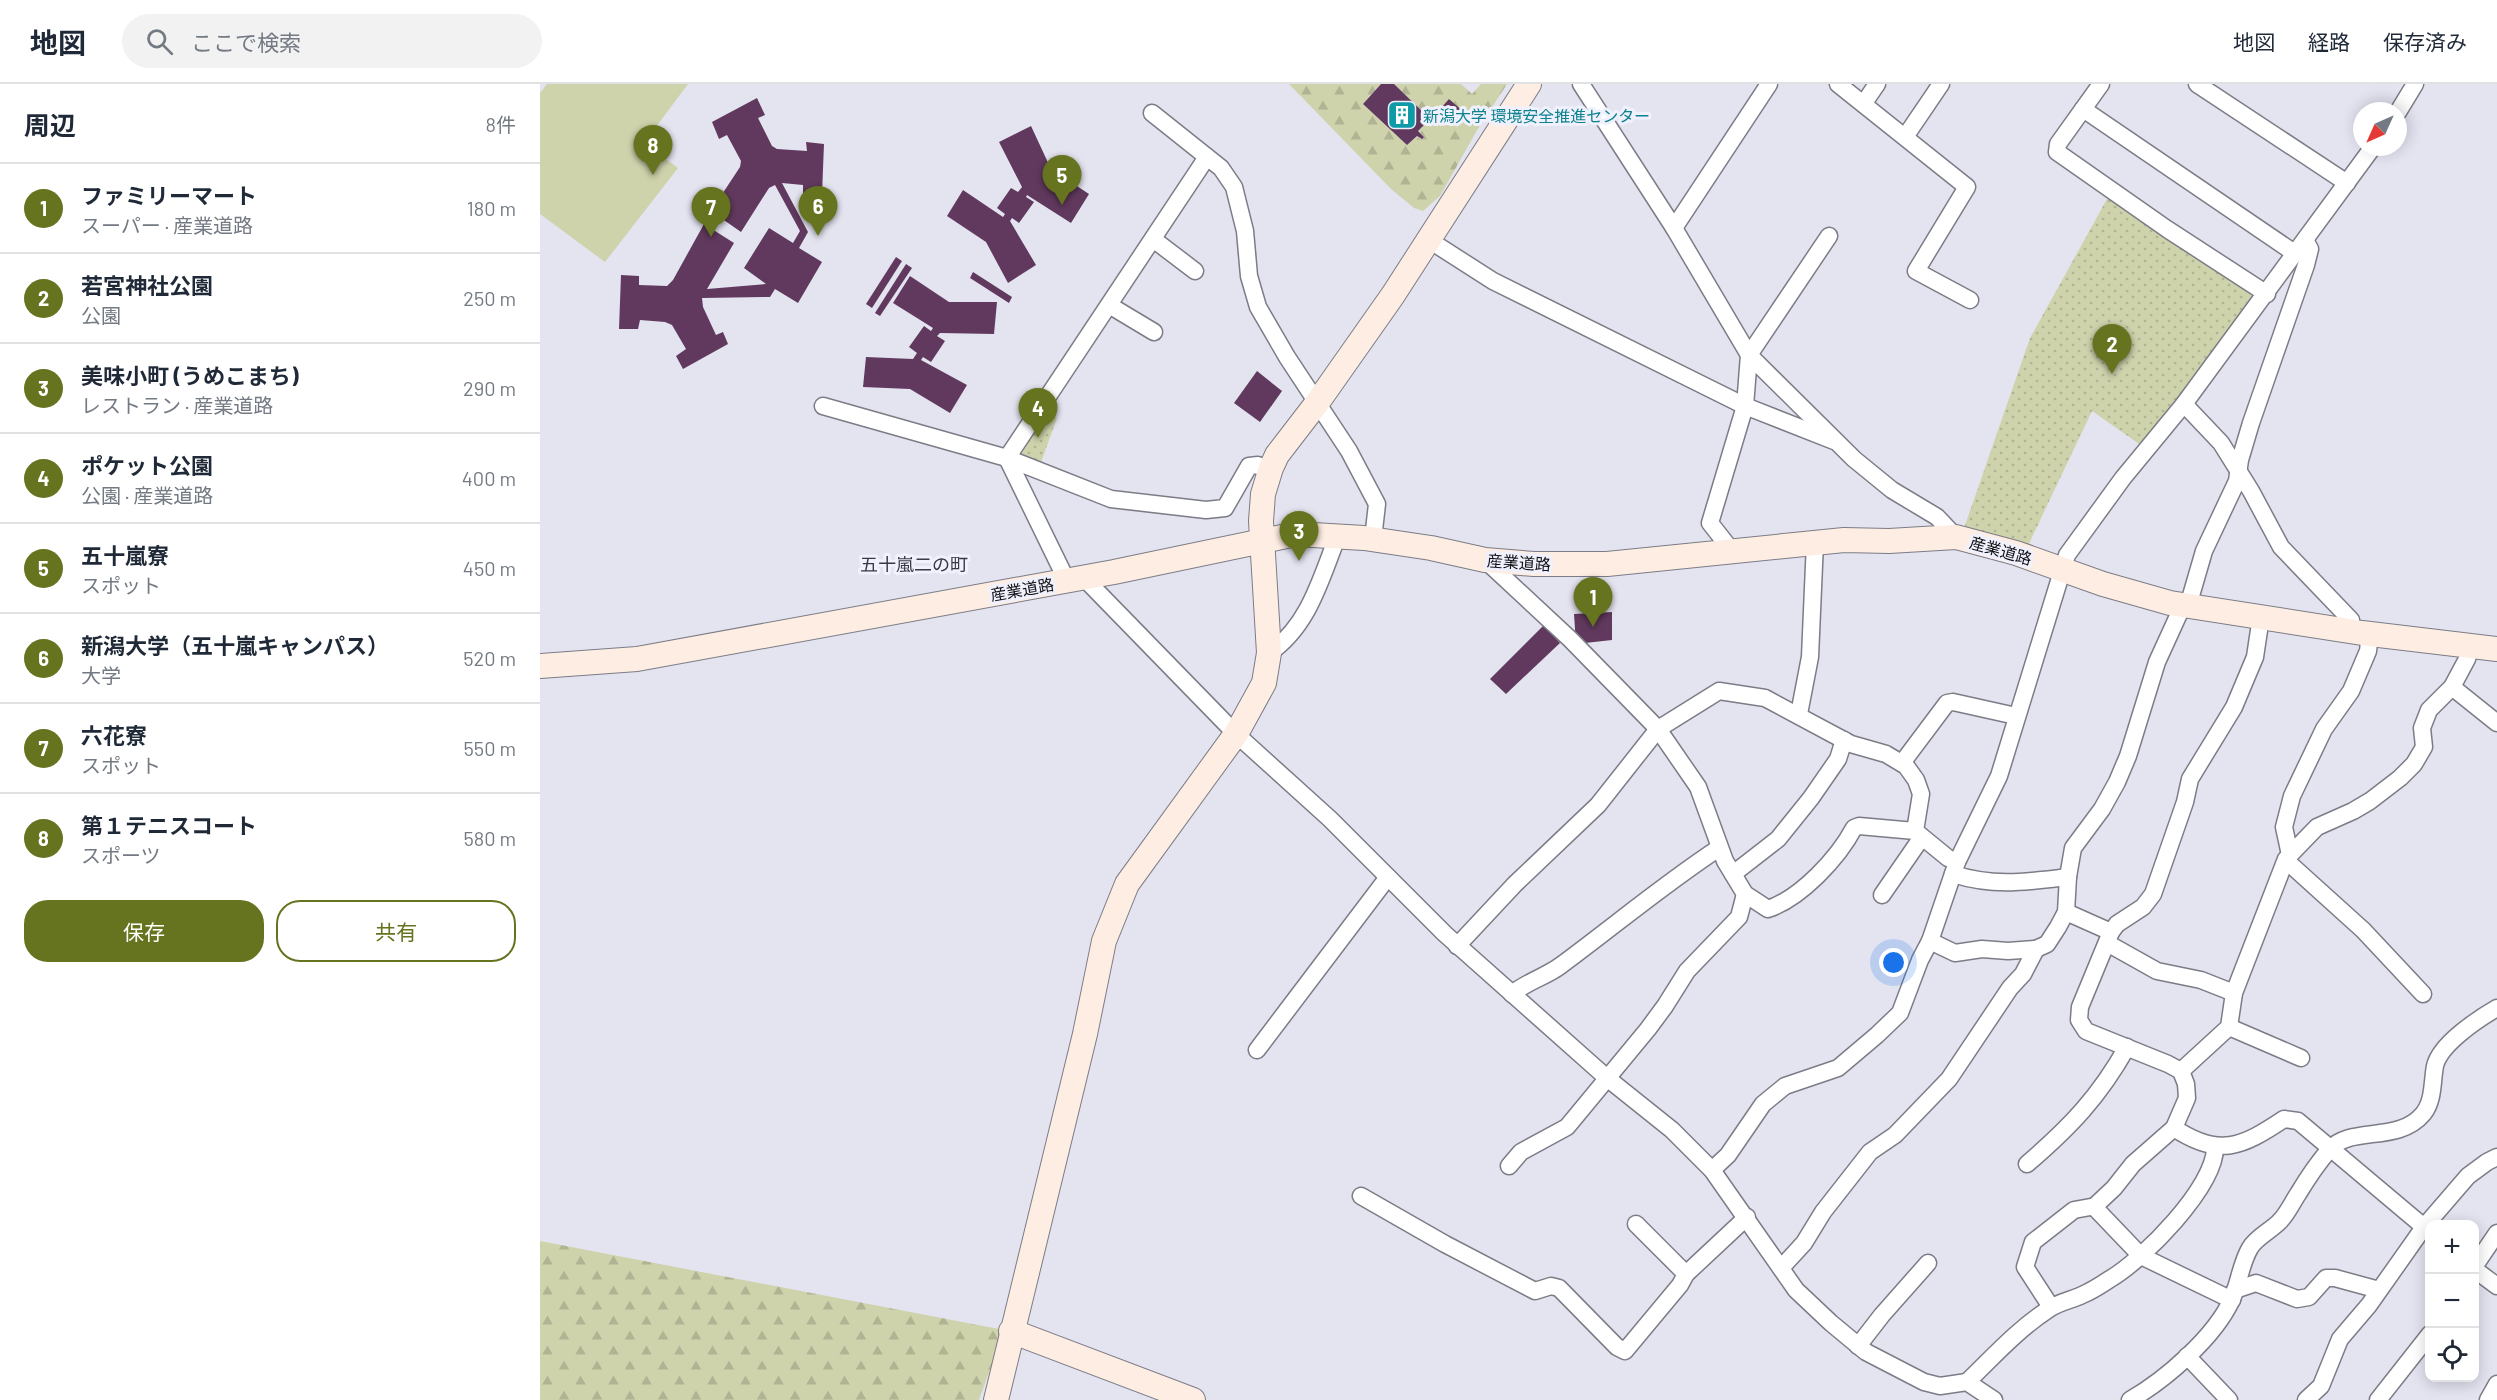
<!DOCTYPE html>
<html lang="ja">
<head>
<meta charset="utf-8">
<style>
	:root { --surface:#fff; --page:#f2f2f3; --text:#1f2937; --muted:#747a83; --line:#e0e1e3; --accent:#66741f }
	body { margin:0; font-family:Barlow,"Noto Sans JP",sans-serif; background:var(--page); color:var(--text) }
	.controls { position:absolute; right:18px; bottom:18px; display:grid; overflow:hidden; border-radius:12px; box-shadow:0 3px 15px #0003 }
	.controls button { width:54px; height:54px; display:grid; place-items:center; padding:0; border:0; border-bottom:2px solid var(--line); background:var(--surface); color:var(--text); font:30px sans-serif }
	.compass { position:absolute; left:1813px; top:18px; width:54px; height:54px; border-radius:50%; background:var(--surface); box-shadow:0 3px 15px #0003; rotate:225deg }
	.you { position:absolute; left:1354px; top:879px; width:21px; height:21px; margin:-15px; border:4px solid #fff; border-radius:50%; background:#1a73e8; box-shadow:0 0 0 9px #1a73e833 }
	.badge { display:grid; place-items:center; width:39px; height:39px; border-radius:50%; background:var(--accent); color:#fff; font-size:20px; font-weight:700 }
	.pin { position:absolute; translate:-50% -50px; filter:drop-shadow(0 2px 3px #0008) }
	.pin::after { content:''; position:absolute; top:32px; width:21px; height:18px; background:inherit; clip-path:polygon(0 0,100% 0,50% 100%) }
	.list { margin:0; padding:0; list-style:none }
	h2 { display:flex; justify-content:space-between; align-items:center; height:78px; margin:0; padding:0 24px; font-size:26px }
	h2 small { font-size:20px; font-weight:400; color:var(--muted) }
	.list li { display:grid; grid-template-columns:39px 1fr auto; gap:18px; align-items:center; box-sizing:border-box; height:90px; padding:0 24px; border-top:2px solid var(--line) }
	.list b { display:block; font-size:22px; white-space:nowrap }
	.list p { margin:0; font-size:20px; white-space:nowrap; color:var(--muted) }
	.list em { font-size:20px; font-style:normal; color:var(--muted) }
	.actions { display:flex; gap:12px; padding:18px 24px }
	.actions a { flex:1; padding:14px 0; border:2px solid var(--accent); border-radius:24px; text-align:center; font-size:21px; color:var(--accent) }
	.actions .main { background:var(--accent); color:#fff }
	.icon { flex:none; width:33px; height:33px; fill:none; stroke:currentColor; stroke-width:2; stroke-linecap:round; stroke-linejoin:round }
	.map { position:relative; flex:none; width:1957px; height:1316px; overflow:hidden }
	header { display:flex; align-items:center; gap:36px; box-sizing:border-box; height:84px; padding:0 30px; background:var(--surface); border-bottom:2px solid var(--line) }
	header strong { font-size:28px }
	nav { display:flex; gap:33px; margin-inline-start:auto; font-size:21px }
	.search { width:420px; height:54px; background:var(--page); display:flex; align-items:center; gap:15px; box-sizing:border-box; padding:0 21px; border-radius:33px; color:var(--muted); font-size:22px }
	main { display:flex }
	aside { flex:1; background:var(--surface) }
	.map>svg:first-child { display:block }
	.grass { fill:#cfd3ac }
	.forest { fill:url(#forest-firs) }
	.park { fill:url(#park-dots) }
	.building { fill:#61395e }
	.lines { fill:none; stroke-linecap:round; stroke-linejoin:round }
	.street-casing { stroke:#7b7c86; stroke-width:19 }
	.secondary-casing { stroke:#7b7c86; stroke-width:26 }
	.street { stroke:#fff; stroke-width:16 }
	.secondary { stroke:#fdede2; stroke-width:24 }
	.labels { text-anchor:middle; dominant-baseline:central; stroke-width:6; stroke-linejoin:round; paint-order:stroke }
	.culture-label { font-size:16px; fill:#0d838f; stroke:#f0f1fd; text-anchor:start }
	.street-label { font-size:16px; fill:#111115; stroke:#f0f1fd }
	.neighbourhood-label { font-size:18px; fill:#383942; stroke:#f0f1fd }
</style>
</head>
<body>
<header>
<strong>地図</strong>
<div class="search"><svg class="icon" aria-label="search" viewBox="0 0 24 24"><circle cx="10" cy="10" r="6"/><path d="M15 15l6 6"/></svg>ここで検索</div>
<nav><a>地図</a><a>経路</a><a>保存済み</a></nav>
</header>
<main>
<aside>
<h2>周辺<small>8件</small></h2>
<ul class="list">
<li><span class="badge">1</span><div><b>ファミリーマート</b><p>スーパー · 産業道路</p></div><em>180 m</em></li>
<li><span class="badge">2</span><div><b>若宮神社公園</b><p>公園</p></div><em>250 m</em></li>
<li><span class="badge">3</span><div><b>美味小町 (うめこまち)</b><p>レストラン · 産業道路</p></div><em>290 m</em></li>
<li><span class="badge">4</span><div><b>ポケット公園</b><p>公園 · 産業道路</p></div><em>400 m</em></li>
<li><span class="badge">5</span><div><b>五十嵐寮</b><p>スポット</p></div><em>450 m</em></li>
<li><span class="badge">6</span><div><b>新潟大学（五十嵐キャンパス）</b><p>大学</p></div><em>520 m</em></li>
<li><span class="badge">7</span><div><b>六花寮</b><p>スポット</p></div><em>550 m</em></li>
<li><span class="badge">8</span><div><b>第１テニスコート</b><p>スポーツ</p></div><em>580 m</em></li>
</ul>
<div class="actions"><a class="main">保存</a><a>共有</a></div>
</aside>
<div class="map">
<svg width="1957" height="1316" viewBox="0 0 1957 1316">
	<defs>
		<pattern id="forest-firs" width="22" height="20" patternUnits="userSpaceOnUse" patternTransform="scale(1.5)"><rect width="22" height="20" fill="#cfd3ac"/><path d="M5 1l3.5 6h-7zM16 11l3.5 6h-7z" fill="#b1b493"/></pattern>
		<pattern id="park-dots" width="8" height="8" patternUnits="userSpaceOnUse" patternTransform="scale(1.5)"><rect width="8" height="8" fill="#cfd3ac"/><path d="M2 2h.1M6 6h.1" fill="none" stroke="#b1b493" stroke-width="1.8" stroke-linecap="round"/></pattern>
	</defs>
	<rect width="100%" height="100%" fill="#e3e4f0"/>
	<path class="grass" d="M7 0H148L104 59 138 84 65 178 0 130V9Z"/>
	<g class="forest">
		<path d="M749 0H841L823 20 867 61 877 52 880 55 884 53 878 47 890 35 888 32 892 28 889 25 884 29 854 0H921L932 10 941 0H967L936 48 900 112 883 127 874 124 851 105Z"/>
		<path d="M0 1157 464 1246 439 1316H0Z"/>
	</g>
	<g class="park">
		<path d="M1572 106 1723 220 1605 364 1552 327 1485 468 1422 450 1490 254Z"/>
		<path d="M504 325 517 334 499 384 476 374Z"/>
	</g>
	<g class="building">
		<path d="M841 0H854L884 29 889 25 892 28 888 32 890 35 878 47 884 53 882 55 877 52 867 61 823 20Z"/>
		<path d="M217 14 225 31 218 34 232 62 237 65 267 67 266 58 284 60 282 110 263 109V101L242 99 268 148 259 164 282 178 258 219 235 205 230 213 162 214 163 223 176 251 183 248 188 260 143 285 136 272 146 265 132 241 125 238 100 236 98 245H79L81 191 99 192V201L127 202 133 196 164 140 194 159 167 205 226 200 204 184 229 144 253 159 260 147 235 101 229 104 201 148 171 127 200 83 201 77 187 51 179 55 172 38Z"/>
		<path d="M909 15 925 29 917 39 901 24Z"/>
		<path d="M491 42 511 85 549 110 531 139 487 111 486 113 494 118 479 139 472 134 470 137 496 181 468 199 446 158 407 132 423 106 463 133 465 130 457 124 471 104 478 108 482 103 459 58Z"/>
		<path d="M356 173 362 177 332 224 326 220Z"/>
		<path d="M366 180 372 184 340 232 335 229Z"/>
		<path d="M433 188 472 213 469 219 430 194Z"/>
		<path d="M370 192 409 218H457L454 250 400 249 397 252 405 257 391 278 383 273 381 276 427 301 410 329 370 305 323 303 326 273 373 275 377 269 369 263 384 242 391 247 393 244 353 219Z"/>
		<path d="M717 287 742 307 720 338 694 319Z"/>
		<path d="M1072 528V556L1036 560 1034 530Z"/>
		<path d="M1004 541 1020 559 966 610 950 595Z"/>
	</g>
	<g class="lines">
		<g class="street-casing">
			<g id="street">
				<path d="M1041 0 1134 144 1229 0"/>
				<path d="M1298 0 1427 103 1376 187 1430 216"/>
				<path d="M1561 0 1518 60 1517 68 1627 145 1727 210"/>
				<path d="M1657 0 1807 99"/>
				<path d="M1324 19 1337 0"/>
				<path d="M1543 25 1756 170"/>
				<path d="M1858 28 1875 0"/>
				<path d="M612 29 681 84 694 103 705 147 709 192 718 223 747 273 809 367 837 420 833 455"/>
				<path d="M1365 53 1401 0"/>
				<path d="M1134 144 1209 271 1314 375 1352 406 1397 433 1416 453"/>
				<path d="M613 155 655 187"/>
				<path d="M889 156 953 197 1205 322 1294 357"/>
				<path d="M569 221 614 248"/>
				<path d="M1644 320 1681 359 1711 407 1741 463 1811 536 1812 548"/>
				<path d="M283 322 467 374 571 415 666 426 685 424 709 382 718 381 729 389"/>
				<path d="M1192 467 1170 439 1205 322 1209 271 1289 152"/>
				<path d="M945 476 1030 555 1118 645 1158 703 1185 777 1205 810 1228 825C1261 814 1298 774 1314 744L1319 742 1375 747 1408 774 1417 778"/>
				<path d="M544 494 696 650 790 735 905 850 1067 994 1132 1046 1172 1086 1256 1206 1291 1239 1326 1268 1384 1298 1400 1302 1427 1298 1454 1316"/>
				<path d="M527 497 467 374 667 73"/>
				<path d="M1648 522 1664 467 1697 397 1700 376 1711 339 1766 181 1770 165 1765 156"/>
				<path d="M729 569C769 542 781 494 798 451"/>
				<path d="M1912 603 1957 639"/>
				<path d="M1259 630 1270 573 1275 458"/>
				<path d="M1362 679 1407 619 1413 618 1476 632"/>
				<path d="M1750 771 1744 743 1752 712 1784 645 1811 607 1828 567 1830 550"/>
				<path d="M1745 779 1751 781 1823 846 1883 910"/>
				<path d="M1193 790 1238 755 1271 714 1298 675 1304 656"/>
				<path d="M1413 790C1454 803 1486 798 1528 793"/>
				<path d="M1342 811 1382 753"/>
				<path d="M1526 828 1571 848 1540 923 1539 936 1546 947 1628 980 1641 987 1646 1000 1647 1014 1634 1044 1593 1080 1574 1104 1557 1120 1556 1125 1601 1172 1692 1216"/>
				<path d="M1571 848 1577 840 1603 823 1613 810 1645 718 1650 695 1694 623 1715 573 1721 533"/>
				<path d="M1390 857 1415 869 1442 865 1468 867 1496 865"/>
				<path d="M1567 859 1617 887 1661 896 1694 909"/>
				<path d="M917 862 975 800 1058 721 1118 645 1179 607 1225 614 1311 660 1346 670 1366 682 1376 696 1381 710 1375 747"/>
				<path d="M972 910C986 898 1005 893 1020 882 1073 843 1124 800 1179 764"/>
				<path d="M1689 943 1761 974"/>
				<path d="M717 966 848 793"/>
				<path d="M1641 987 1689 943 1694 909 1746 775 1777 743 1813 727 1830 717 1860 694 1874 680 1884 663 1882 644 1889 626 1912 603 1927 575 1931 561"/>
				<path d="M1634 1044C1679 1074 1702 1063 1744 1035L1758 1037 1890 1148"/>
				<path d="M1487 1080C1530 1043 1559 1013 1587 963"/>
				<path d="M969 1082 981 1068 1027 1043 1108 945 1125 922 1147 887 1199 833 1205 810"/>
				<path d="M1172 1086 1188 1071 1223 1020 1245 1002 1298 984 1337 951 1360 929 1380 876 1390 857 1417 778 1459 692 1527 471 1583 394 1644 320 1833 63"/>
				<path d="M821 1112 905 1160 995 1207 1011 1202 1019 1204 1077 1263 1085 1267 1140 1201 1146 1190 1207 1133"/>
				<path d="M1096 1140 1146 1190"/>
				<path d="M1934 1183 1957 1149"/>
				<path d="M1241 1184 1264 1159 1283 1128 1330 1068 1355 1051 1409 995 1470 904 1483 890 1496 865 1507 860 1518 843 1526 828 1528 793 1533 764 1562 725 1577 698 1588 672 1617 578 1643 521"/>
				<path d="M1934 1185 1957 1202"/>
				<path d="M1695 1206 1716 1199 1757 1215 1769 1213 1786 1194H1795L1839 1206"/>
				<path d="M1511 1223 1485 1183 1493 1158 1534 1126 1556 1122"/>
				<path d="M1318 1262 1342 1231 1388 1179"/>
				<path d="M1647 1272 1689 1316"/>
				<path d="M1427 1298C1453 1273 1478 1245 1509 1225 1519 1218 1532 1216 1542 1211 1552 1207 1561 1201 1570 1195 1603 1176 1676 1102 1675 1063"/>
				<path d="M1590 1316C1625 1296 1675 1253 1692 1215 1699 1199 1701 1179 1710 1164 1716 1153 1732 1146 1740 1137 1747 1130 1752 1119 1758 1110 1767 1095 1777 1080 1789 1066 1810 1041 1858 1060 1883 1030 1894 1017 1892 997 1895 982 1900 960 1938 935 1957 924"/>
				<path d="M1766 1316 1781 1302 1800 1255 1829 1221 1884 1143 1928 1092 1947 1078 1957 1073"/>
				<path d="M1838 1316 1890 1250"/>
				<path d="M1948 1316 1957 1300"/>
			</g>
		</g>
		<g class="secondary-casing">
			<g id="secondary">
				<path d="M0 582 97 575 574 488 756 450 824 454 891 464 945 476 994 480H1067L1304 456 1349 457 1416 453 1476 469 1563 500 1630 519 1822 549 1957 565"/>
				<path d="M471 1247 653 1316"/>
				<path d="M456 1316 545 950 564 857 587 800 696 650 724 599 729 569 721 437 723 410 731 384 737 371 777 319 853 211 989 0"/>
			</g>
		</g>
		<use href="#street" class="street"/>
		<use href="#secondary" class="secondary"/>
	</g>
	<defs>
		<g id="building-square" transform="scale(1.5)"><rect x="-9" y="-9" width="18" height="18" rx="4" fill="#0f9aa8" stroke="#f0f1fd"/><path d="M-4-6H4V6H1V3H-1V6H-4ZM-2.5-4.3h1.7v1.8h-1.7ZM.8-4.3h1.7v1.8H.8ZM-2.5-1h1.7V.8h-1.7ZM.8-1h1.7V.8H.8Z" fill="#fff"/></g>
	</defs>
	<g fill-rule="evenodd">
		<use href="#building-square" x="862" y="31"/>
	</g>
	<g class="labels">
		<g class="culture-label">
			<text x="883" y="31">新潟大学 環境安全推進センター</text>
		</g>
		<g class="street-label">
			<text transform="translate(1461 466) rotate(16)">産業道路</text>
			<text transform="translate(979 478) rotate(4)">産業道路</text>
			<text transform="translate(482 505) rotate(-10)">産業道路</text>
		</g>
		<g class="neighbourhood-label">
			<text x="374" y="480">五十嵐二の町</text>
		</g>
	</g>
</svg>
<div class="controls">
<button>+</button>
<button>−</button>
<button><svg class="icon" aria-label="locate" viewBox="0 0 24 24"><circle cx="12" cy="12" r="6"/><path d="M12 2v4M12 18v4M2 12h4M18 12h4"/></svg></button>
</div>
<svg class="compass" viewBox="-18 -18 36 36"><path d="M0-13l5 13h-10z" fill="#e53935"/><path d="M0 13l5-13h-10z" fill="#747a83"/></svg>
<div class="you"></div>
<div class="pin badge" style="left:1053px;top:543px">1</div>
<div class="pin badge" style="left:1572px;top:290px">2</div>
<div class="pin badge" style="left:759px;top:477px">3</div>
<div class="pin badge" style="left:498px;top:354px">4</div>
<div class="pin badge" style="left:522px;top:121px">5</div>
<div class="pin badge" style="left:278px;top:152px">6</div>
<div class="pin badge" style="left:171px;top:153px">7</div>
<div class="pin badge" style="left:113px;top:91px">8</div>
</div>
</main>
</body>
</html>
